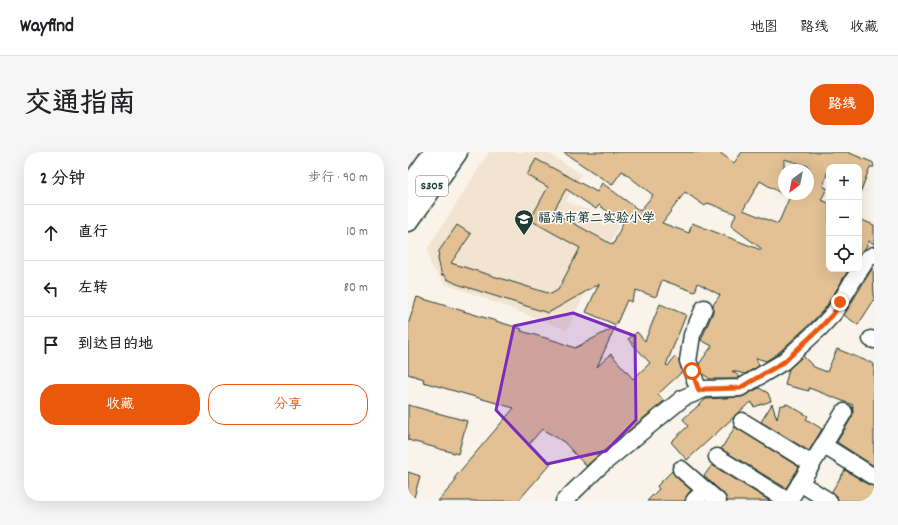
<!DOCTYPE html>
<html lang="zh">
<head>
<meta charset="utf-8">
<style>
	:root { --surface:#fff; --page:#f6f6f6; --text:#202124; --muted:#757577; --line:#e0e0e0; --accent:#ea580c }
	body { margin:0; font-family:Dekko,"LXGW WenKai TC",sans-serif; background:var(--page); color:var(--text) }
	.controls { position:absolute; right:12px; top:12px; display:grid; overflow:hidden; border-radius:8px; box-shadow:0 4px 16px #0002 }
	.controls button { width:36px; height:36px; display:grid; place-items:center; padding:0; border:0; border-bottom:1px solid var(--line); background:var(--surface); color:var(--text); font:20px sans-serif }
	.compass { position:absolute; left:370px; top:12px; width:36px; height:36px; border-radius:50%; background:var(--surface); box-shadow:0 4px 16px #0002; rotate:212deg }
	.stop { position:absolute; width:12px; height:12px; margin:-9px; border:3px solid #ea580c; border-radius:50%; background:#fff }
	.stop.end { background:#ea580c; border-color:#fff; box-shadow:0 1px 4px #0008 }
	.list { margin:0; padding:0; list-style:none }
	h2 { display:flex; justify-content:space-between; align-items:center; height:52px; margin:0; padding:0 16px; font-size:17px }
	h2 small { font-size:13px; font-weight:400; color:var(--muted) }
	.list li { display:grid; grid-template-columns:26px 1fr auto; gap:12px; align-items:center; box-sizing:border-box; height:56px; padding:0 16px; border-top:1px solid var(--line) }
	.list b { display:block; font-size:15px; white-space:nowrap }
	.list em { font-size:13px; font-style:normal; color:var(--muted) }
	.actions { display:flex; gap:8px; padding:12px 16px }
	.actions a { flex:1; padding:9px 0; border:1px solid var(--accent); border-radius:16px; text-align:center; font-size:14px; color:var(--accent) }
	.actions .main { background:var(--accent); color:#fff }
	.icon { flex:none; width:22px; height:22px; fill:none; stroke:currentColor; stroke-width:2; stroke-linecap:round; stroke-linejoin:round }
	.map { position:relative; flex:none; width:466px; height:349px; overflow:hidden; border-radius:16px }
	header { display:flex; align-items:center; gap:24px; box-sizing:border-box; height:56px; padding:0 20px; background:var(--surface); border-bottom:1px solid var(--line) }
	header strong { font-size:19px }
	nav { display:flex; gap:22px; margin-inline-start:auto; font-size:14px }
	.intro { display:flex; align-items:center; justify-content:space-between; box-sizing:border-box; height:96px; padding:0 24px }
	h1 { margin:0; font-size:28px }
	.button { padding:10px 18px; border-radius:16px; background:var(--accent); color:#fff; font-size:14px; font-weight:700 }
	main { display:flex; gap:24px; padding:0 24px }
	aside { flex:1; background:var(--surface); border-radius:16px; box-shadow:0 4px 16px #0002 }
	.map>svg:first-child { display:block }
	.built { fill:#f2e4d0 }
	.building { fill:#e3c195; stroke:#1f3d34; fill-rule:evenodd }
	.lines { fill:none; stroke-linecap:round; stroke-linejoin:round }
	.minor-casing { stroke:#1f3d34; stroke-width:19 }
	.primary-casing { stroke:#1f3d34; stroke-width:25 }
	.minor { stroke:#fff; stroke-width:16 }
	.primary { stroke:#fff; stroke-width:22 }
	.route { stroke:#ea580c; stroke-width:5 }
	.marked { fill:#7b2cbf; fill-opacity:0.2; stroke:#7b2cbf; stroke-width:3; stroke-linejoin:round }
	.labels { text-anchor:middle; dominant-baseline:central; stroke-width:3; stroke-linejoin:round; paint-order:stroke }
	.shield { fill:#fff; stroke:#627771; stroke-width:1 }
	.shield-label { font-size:12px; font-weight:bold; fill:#1f3d34 }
	.poi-label { font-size:13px; font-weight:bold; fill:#1f3d34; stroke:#fff; text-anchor:start }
</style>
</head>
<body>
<header>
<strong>Wayfind</strong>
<nav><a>地图</a><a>路线</a><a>收藏</a></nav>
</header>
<div class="intro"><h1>交通指南</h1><a class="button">路线</a></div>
<main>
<aside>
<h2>2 分钟<small>步行 · 90 m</small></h2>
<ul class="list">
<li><svg class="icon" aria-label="ahead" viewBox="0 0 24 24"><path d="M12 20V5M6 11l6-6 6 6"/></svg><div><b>直行</b></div><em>10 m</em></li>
<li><svg class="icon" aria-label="left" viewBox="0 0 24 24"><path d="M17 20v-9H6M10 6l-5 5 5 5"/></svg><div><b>左转</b></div><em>80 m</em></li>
<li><svg class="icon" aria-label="arrive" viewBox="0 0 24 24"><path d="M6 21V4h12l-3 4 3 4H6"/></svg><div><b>到达目的地</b></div></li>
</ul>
<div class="actions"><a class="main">收藏</a><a>分享</a></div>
</aside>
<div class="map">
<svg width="466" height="349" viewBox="0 0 466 349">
	<rect width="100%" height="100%" fill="#f9f3ea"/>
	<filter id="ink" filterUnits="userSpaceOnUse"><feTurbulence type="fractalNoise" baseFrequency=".025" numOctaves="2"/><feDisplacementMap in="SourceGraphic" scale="8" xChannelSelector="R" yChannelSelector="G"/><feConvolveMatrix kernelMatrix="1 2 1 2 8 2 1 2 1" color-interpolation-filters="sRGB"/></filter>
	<g filter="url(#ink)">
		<path class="built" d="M81 0H138L173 22 158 49 211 72 159 178 36 131 22 112 20 96Z"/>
		<g class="building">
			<path d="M155 0H311L326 11 334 0H439L466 11V15H462L452 41 451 15H421L415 35 419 36 413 48 421 51V117H441L418 155 405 169 369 202 358 209 348 206 351 214 337 222 324 219 332 225 329 227H302L295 222 291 212 304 194 293 188 305 160V153L312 143 290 131 287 140 254 128 248 145 228 138 223 150 219 148 208 173 178 160 191 132 140 161 49 132 39 127 35 122 34 124 30 107 31 99 49 73 63 82 43 111 143 142 150 138 172 96 122 68 140 35 119 23 128 7 189 40 194 31 232 59 245 43 214 19 204 33ZM376 7 400 14V42H383L370 72 335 58 352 29 376 43ZM158 37 188 57 191 53 215 71 205 93 145 60ZM277 40 297 54 300 51 328 62 323 74 354 97 353 98 284 71 281 81 254 71Z"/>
			<path d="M451 67 466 73V92L461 89 457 97 451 102Z"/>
			<path d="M465 115 466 148 450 173 436 163Z"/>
			<path d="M9 145 114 177 113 179 148 189 167 196 207 175 189 215 203 202 225 227 242 211 220 187 229 180 237 189 252 152 278 163 258 213 260 214 267 204 271 208 274 220 250 242 256 249 178 314 156 290 134 277 121 292 143 311 110 349H30L47 330V325L106 256 15 230 16 227 0 222V173Z"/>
			<path d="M429 197 466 212V314L429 290 444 265 445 253 401 236V239L377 233 381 217 395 204 406 215 419 220Z"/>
			<path d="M351 236 360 241 363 249 346 255 344 250 339 253 279 308 263 290 280 274 275 267 298 247 333 245Z"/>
			<path d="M364 252 369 267 372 254 379 252 400 264 398 267 414 277 401 299 353 270Z"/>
			<path d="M0 253 59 269 50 302 0 288Z"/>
			<path d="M327 275 391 315 378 336 313 297Z"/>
			<path d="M304 313 362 349H319L316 342 296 324Z"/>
			<path d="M437 318 461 333 466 334V349H430L429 344 424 339Z"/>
			<path d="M264 319 267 324 283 338 279 343 277 349H239L251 337 249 334Z"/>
			<path d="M0 320 12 324 5 349H0Z"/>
		</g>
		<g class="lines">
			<g class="minor-casing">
				<g id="minor">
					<path d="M463 187 466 188"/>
					<path d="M291 239 280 209 284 183 296 156"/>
					<path d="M334 269 404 312"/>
					<path d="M415 293 466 325"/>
					<path d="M309 305 380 349"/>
					<path d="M273 317 310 349"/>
					<path d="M392 331 421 349"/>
					<path d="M156 349 191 315 275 246 297 237 332 236 375 210 412 176 426 161 444 130 460 106 466 103"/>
					<path d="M286 349 297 338"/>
					<path d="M381 349 436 260"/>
				</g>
			</g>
			<g class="primary-casing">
				<g id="primary">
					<path d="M0 39 27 0"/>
					<path d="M0 68 48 0"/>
				</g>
			</g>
			<use href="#minor" class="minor"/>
			<use href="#primary" class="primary"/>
		</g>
	</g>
	<g class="lines" filter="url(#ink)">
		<path class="route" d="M284 219 291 239 297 237 332 236 376 210 412 176 426 161 432 150"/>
	</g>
	<path class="marked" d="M165 161 227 184 228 268 198 299 139 312 88 258 106 174Z"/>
	<defs>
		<g id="school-pin" transform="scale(1)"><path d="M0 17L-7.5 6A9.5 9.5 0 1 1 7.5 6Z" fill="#1f3d34" stroke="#fff"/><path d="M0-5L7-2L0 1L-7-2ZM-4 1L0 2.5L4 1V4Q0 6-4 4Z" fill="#fff"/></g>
	</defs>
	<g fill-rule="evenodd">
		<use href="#school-pin" x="116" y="67"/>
	</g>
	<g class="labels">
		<rect class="shield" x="8" y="24" width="32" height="20" rx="3"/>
		<g class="shield-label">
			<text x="24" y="34">S305</text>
		</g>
		<g class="poi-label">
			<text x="130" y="67">福清市第二实验小学</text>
		</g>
	</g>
</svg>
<div class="controls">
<button>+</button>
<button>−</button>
<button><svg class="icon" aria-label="locate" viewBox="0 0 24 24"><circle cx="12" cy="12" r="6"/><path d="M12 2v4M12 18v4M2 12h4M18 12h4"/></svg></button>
</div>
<svg class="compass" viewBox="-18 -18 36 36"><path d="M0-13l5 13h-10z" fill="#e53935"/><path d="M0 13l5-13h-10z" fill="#757577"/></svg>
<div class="stop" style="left:284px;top:219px"></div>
<div class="stop end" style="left:432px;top:150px"></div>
</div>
</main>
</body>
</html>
